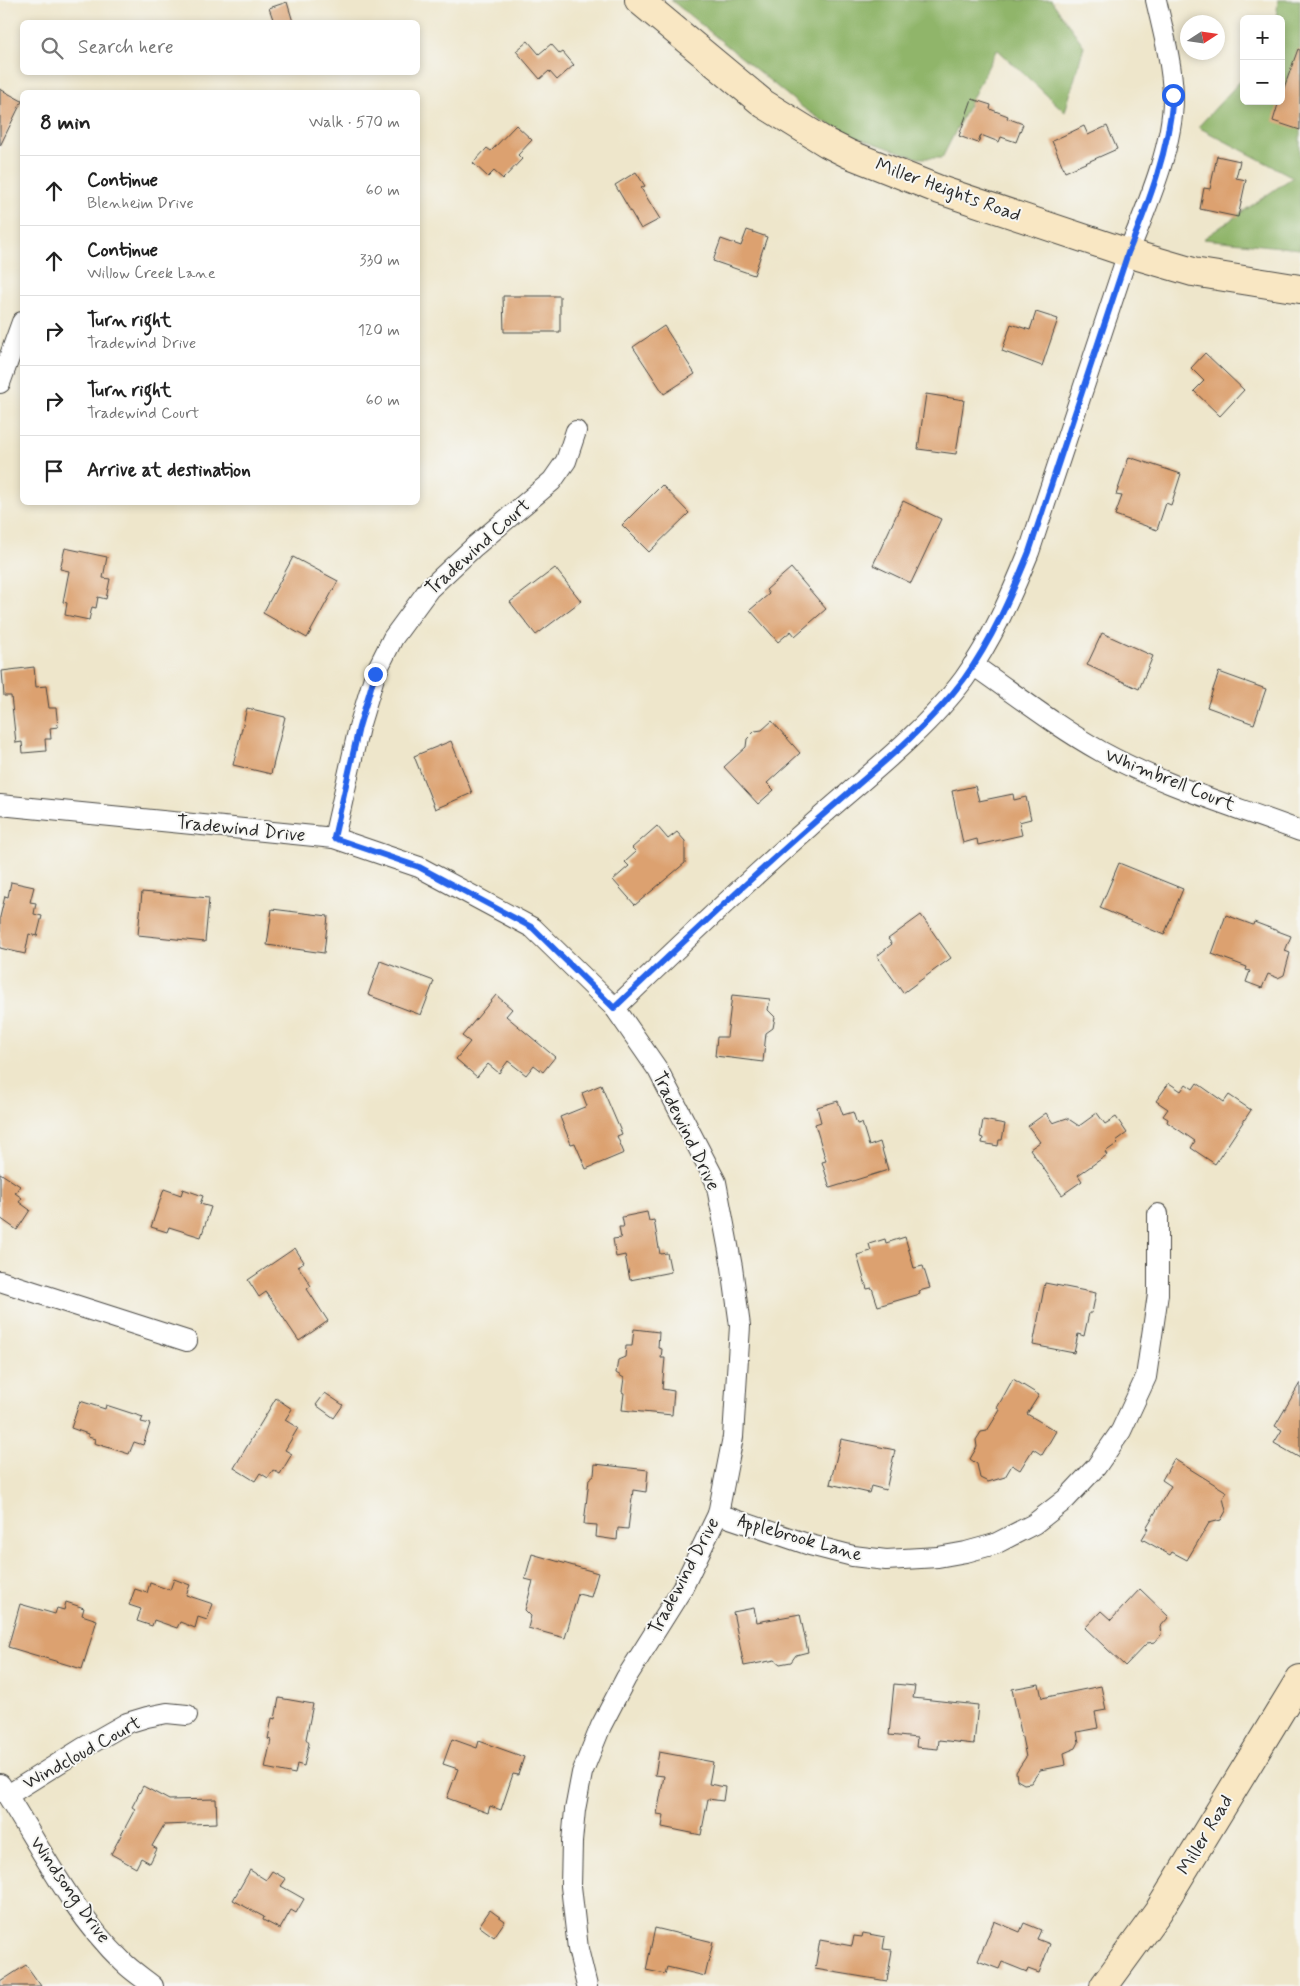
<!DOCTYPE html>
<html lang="en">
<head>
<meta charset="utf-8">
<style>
	:root { --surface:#fff; --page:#f6f6f6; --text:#222; --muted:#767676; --line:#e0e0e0 }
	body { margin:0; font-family:Mynerve,sans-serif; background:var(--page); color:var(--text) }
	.controls { position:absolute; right:15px; top:15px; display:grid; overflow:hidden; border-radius:8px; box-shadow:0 2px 8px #0003 }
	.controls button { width:45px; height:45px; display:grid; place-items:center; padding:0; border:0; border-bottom:1px solid var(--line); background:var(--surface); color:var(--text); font:25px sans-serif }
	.compass { position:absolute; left:1180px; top:15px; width:45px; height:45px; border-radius:50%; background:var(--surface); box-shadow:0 2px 8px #0003; rotate:78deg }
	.stop { position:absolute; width:15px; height:15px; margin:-11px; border:4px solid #2563eb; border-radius:50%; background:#fff }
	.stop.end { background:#2563eb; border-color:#fff; box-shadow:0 1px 5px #0008 }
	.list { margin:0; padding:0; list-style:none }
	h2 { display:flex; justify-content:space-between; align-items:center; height:65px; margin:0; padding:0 20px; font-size:21px }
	h2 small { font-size:16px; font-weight:400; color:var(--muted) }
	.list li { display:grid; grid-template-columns:32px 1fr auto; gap:15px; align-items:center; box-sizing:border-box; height:70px; padding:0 20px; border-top:1px solid var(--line) }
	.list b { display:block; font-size:19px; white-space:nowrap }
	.list p { margin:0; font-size:16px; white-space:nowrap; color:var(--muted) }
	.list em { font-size:16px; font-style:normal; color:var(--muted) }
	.icon { flex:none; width:28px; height:28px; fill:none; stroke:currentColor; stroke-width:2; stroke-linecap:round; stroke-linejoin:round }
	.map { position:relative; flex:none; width:1300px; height:1986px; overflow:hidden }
	.search { position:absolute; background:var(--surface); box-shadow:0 2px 8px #0003; left:20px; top:20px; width:400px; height:55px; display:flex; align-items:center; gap:12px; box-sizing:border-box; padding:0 18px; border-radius:8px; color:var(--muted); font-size:19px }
	.panel { position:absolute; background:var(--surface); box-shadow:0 2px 8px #0003; left:20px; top:90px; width:400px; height:415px; border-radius:8px }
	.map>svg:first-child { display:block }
	.forest { fill:#90b56a; stroke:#5e704a }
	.building { fill:#dca170 }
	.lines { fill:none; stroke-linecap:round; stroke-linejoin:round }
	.street-casing { stroke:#484743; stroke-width:22 }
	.secondary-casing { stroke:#484743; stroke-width:30 }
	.street { stroke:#fff; stroke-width:20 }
	.secondary { stroke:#f9e7c3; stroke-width:28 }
	.route { stroke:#2563eb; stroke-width:6 }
	.labels { text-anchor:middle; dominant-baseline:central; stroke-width:4; stroke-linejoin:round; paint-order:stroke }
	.street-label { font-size:19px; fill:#2b2b2b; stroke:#f6f6f2 }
</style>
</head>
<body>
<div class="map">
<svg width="1300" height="1986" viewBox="0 0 1300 1986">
	<rect width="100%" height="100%" fill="#f6f6f2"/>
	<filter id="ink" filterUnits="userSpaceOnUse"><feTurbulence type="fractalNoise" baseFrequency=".02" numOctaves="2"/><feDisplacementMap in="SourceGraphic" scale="10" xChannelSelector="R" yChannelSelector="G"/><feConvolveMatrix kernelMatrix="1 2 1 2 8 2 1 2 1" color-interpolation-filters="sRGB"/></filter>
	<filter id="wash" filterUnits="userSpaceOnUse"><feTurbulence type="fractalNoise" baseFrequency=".0096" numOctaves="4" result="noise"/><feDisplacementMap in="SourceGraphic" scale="20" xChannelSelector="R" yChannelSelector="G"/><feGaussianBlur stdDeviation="1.12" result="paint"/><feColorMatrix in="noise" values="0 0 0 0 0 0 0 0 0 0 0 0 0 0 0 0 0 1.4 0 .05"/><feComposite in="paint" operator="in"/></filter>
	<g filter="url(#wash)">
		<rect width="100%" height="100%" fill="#eee6cb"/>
		<g class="forest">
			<path d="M671 0H1051L1084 46 1065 112 997 49 942 158H918L853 136 823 121 802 107Z"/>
			<path d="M1278 0H1300V249L1203 239 1293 177 1198 127 1244 77V101H1281V19H1276Z"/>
		</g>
		<g id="blocks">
			<g class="building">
				<path d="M287 2 293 22H274L269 8Z"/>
				<path d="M528 41 539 54 551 44 560 54 563 52 574 65 557 80 549 71 540 79 516 51Z"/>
				<path d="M1298 49 1300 50V130L1273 121 1279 101H1281V96Z"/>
				<path d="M0 89 22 101 0 146Z"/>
				<path d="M972 99 991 105 990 109 1008 116 1007 118 1023 124 1016 142 1001 137 999 142 981 135 978 143 959 136Z"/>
				<path d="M516 125 532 140 518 155 522 159 503 179 494 171 488 177 473 163 487 148 491 151Z"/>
				<path d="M1084 126 1088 135 1107 126 1117 149 1065 172 1052 141Z"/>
				<path d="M1217 156 1240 161 1236 178 1246 180 1238 217 1200 209 1204 188 1210 189Z"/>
				<path d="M636 172 645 186 641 188 660 219 641 229 615 185Z"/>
				<path d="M747 230 767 237 754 275 713 261 721 239 741 246Z"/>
				<path d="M503 296H560V332H504Z"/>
				<path d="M1036 312 1058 319 1042 366 1002 351 1011 324 1030 330Z"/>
				<path d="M664 326 695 374 664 394 633 347Z"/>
				<path d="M1205 353 1244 390 1220 416 1194 391 1204 381 1191 368Z"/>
				<path d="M926 394 964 400 956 454 918 449Z"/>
				<path d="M1129 457 1181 474 1171 505 1166 503 1157 530 1115 515 1122 496 1116 495Z"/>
				<path d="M662 485 689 513 649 552 622 525Z"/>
				<path d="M903 501 941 519 911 583 873 565Z"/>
				<path d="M65 548 107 557 103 578 110 579 106 599 98 597 96 608 92 607 89 620 65 615 67 603 63 602 69 571 60 569Z"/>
				<path d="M293 557 338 581 307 638 263 613Z"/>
				<path d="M555 568 581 601 536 635 510 602Z"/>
				<path d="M791 568 826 609 795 636 791 631 778 642 750 610 769 594 766 590Z"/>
				<path d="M1102 633 1153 656 1139 689 1087 665Z"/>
				<path d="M34 667 36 687 46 686 49 708H56L58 727 50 728 51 739H45L46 751 23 753 22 742 16 743 11 696H4L2 671Z"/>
				<path d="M1219 672 1266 689 1254 724 1207 707Z"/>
				<path d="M247 708 285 717 271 774 233 765Z"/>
				<path d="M772 721 800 753 767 783 774 790 758 804 724 767 746 747 747 739 755 731 762 730Z"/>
				<path d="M451 741 472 793 435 809 414 756Z"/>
				<path d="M975 786 979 801 1013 794 1014 800 1026 797 1031 819 1019 822 1022 835 978 845 977 839 963 843 952 791Z"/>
				<path d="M657 826 668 839 677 832 685 841V863L635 905 613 880 629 866 625 862 636 852 632 848Z"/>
				<path d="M1119 863 1183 889 1164 935 1100 908Z"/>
				<path d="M11 882 34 887 30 902 36 903 34 914 42 916 37 936 29 934 25 954 0 948V917L5 896 8 897Z"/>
				<path d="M142 892 209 898 205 942 138 935Z"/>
				<path d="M272 909 328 916 324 953 267 945Z"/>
				<path d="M921 915 951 958 903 993 877 956 892 944 888 939Z"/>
				<path d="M1226 915 1253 925 1254 922 1291 936 1285 951 1290 953 1284 975 1278 978 1268 974 1262 988 1246 982 1250 971 1246 970 1247 967 1212 954Z"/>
				<path d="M380 961 434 981 421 1015 368 995Z"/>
				<path d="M496 995 512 1009 506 1016 555 1057 543 1072 534 1065 526 1075 508 1061 499 1073 488 1064 477 1077 456 1059 470 1042 462 1036Z"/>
				<path d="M732 995 770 999 768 1010 775 1017 773 1028 766 1033 763 1062 715 1056 717 1037H727Z"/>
				<path d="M1169 1083 1181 1091 1186 1084 1193 1089 1197 1083 1224 1102 1229 1095 1251 1110 1215 1164 1191 1148 1195 1141 1167 1122 1168 1119 1163 1116 1168 1109 1156 1101Z"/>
				<path d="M601 1085 622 1134 617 1136 624 1153 586 1169 575 1143 571 1144 560 1117 587 1106 582 1093Z"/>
				<path d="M838 1101 843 1115 853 1112 857 1124 862 1123 869 1146 880 1142 888 1170 830 1188 822 1162 826 1161 815 1124 821 1122 817 1107Z"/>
				<path d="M1046 1113 1053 1123 1067 1118 1079 1126 1097 1113 1105 1124 1116 1117 1127 1133 1116 1141 1118 1143 1105 1152 1107 1155 1078 1175 1082 1181 1062 1195 1030 1149 1040 1142 1028 1126Z"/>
				<path d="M983 1120 1005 1124 1002 1140H999L998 1146 982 1143 983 1138 980 1137Z"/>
				<path d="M0 1173 20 1186 15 1193 22 1198 19 1202 30 1210 17 1230 0 1218Z"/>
				<path d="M164 1189 181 1195 183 1189 203 1196 200 1204 211 1207 201 1237 169 1227 167 1232 151 1227Z"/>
				<path d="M647 1212 649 1221 654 1220 660 1254 667 1253 671 1272 630 1280 625 1255 616 1257 613 1239 621 1238 619 1227H624L622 1217Z"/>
				<path d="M905 1237 914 1268 923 1266 930 1288 919 1291 920 1294 878 1306 872 1288 867 1289 857 1255 871 1251 869 1244 885 1239 886 1243Z"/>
				<path d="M295 1248 304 1262 298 1266 311 1286 307 1289 328 1321 299 1341 266 1292 259 1297 248 1280Z"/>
				<path d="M1045 1283 1096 1293 1092 1313H1089L1084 1336 1078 1334 1074 1353 1033 1345Z"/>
				<path d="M634 1329 659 1332 658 1348 662 1349 661 1358H665L662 1389 674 1391 672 1415 622 1410 624 1393 622 1392 624 1378 616 1373 618 1360 625 1357 626 1346H632Z"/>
				<path d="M1013 1379 1039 1395 1027 1414 1056 1431 1042 1455 1033 1449 1020 1470 1012 1465 1005 1477 988 1482 980 1478 977 1464 970 1459 977 1447 976 1440 981 1432 987 1431 1000 1410 997 1408Z"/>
				<path d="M1300 1383V1458L1274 1443 1282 1430 1275 1426Z"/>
				<path d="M325 1393 343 1405 334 1418 316 1405Z"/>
				<path d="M276 1398 292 1409 285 1420 298 1428 285 1450 292 1454 280 1474 273 1470 268 1478 260 1473 255 1481 234 1468Z"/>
				<path d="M80 1401 105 1409 106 1405 143 1417 141 1422 150 1424 143 1445 134 1442 129 1454 94 1443 95 1439 88 1437V1434L71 1428Z"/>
				<path d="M841 1439 895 1450 886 1490 871 1486 869 1493 830 1484Z"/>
				<path d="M1174 1459 1227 1492 1223 1498 1226 1511 1221 1520 1209 1523 1187 1560 1172 1552 1170 1555 1142 1539 1148 1529 1146 1528 1171 1486 1162 1480Z"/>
				<path d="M595 1464 648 1470 646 1492 633 1490 628 1529 618 1528 617 1540 596 1537 597 1525 584 1524 589 1479 594 1475Z"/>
				<path d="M532 1554 598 1573 591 1597 578 1594 565 1638 528 1628 531 1616 525 1610 533 1581 525 1579Z"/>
				<path d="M174 1579 190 1585 186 1595 213 1604 207 1620 198 1617 195 1628 180 1622 177 1628 154 1620 152 1626 137 1621 141 1609 129 1605 135 1589 147 1593 150 1583 170 1590Z"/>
				<path d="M1140 1589 1169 1617 1160 1627 1161 1635 1155 1642 1147 1643 1125 1666 1085 1628 1101 1611 1111 1620Z"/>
				<path d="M66 1602 84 1608 82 1615 97 1620 82 1669 8 1647 20 1604 55 1614 57 1608 64 1610Z"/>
				<path d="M754 1608 757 1622 800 1614 808 1652 796 1655 791 1662 780 1664 775 1660 744 1666 733 1612Z"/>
				<path d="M894 1684 915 1686 913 1698 978 1705 974 1744 939 1740 938 1749 916 1747 917 1738 889 1735Z"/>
				<path d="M1039 1684 1042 1698 1101 1686 1106 1710 1095 1712 1098 1728 1077 1732 1079 1742 1076 1748 1064 1753 1066 1765 1040 1770 1031 1783 1024 1784 1017 1780 1016 1772 1026 1757 1012 1689Z"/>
				<path d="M279 1698 313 1704 306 1739 309 1743 304 1766 297 1764 295 1774 265 1768 271 1740 268 1739 272 1718 275 1719Z"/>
				<path d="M452 1739 477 1748 479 1741 524 1757 518 1775 513 1774 501 1810 490 1806 488 1813 447 1798 458 1769 443 1764Z"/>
				<path d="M659 1752 713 1762 709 1784 725 1787 723 1801 708 1799 701 1835 662 1827 664 1815 657 1814 664 1776 655 1775Z"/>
				<path d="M143 1786 169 1800 216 1799 217 1823 164 1825 152 1846 157 1849 150 1863 141 1858 136 1868 111 1854 135 1809 132 1807Z"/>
				<path d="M250 1870 266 1880 272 1871 286 1879 281 1886 304 1899 296 1913 291 1910 280 1929 263 1920 264 1917 233 1900Z"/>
				<path d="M490 1910 505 1921 494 1937 479 1926Z"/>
				<path d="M994 1921 1020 1932 1024 1923 1041 1930 1037 1939 1050 1944 1039 1973 1028 1969 1027 1972 1002 1962 999 1969 978 1961Z"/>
				<path d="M655 1928 713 1942 705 1976 667 1967 665 1974 646 1970Z"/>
				<path d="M863 1933 885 1937 883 1949 892 1950 887 1981 815 1969 820 1940 852 1946 854 1936 862 1937Z"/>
				<path d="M26 1965 41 1986H0V1982Z"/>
			</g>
		</g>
	</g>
	<g filter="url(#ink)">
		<use href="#blocks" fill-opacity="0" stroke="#484743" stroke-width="1"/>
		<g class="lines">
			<g class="street-casing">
				<g id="street">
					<path d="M0 383 22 322"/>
					<path d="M973 665C1015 694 1057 727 1102 752 1164 786 1234 806 1300 831"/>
					<path d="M0 805 334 838 419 867 533 928 615 1008 658 1070 716 1182 732 1267 740 1326 733 1437 718 1514 682 1589 626 1678 601 1726 582 1773 575 1810 572 1842 571 1886 578 1949 587 1986"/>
					<path d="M334 838 359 727 375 674 393 638 429 589 475 546 552 481 566 461 576 431"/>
					<path d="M615 1008C678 947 742 886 808 828 858 783 924 733 964 679 992 640 1011 596 1029 552L1128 253C1147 206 1174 145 1173 95 1172 63 1163 31 1156 0"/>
					<path d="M0 1281 187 1341"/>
					<path d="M718 1514 810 1545 853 1556 886 1560 938 1557 966 1552 995 1544 1034 1524 1066 1499 1096 1467 1121 1431 1146 1377 1158 1294V1214"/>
					<path d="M0 1784C39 1844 71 1912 123 1962 132 1971 143 1978 153 1986"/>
					<path d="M8 1795 83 1748 127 1723 147 1717 167 1713 187 1715"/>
				</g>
			</g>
			<g class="secondary-casing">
				<g id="secondary">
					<path d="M639 0 764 104 827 143 849 154 940 190 1128 253 1193 272 1300 289"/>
					<path d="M1104 1986 1158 1912 1300 1679"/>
				</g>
			</g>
			<use href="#street" class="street"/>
			<use href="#secondary" class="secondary"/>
		</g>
	</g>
	<g class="lines" filter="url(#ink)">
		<path class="route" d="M375 674 359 727 334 838 419 867 533 928 614 1008C678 947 742 886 808 828 859 782 923 734 964 679 992 640 1011 596 1029 552L1128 253C1149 202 1169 150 1173 95"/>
	</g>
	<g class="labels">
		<g class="street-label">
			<text transform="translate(948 190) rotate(20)">Miller Heights Road</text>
			<text transform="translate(478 547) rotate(-42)">Tradewind Court</text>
			<text transform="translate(1170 780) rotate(22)">Whimbrell Court</text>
			<text transform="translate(241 829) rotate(6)">Tradewind Drive</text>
			<text transform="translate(686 1131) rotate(64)">Tradewind Drive</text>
			<text transform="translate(800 1538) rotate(16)">Applebrook Lane</text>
			<text transform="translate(684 1576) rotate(-62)">Tradewind Drive</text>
			<text transform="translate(82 1753) rotate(-29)">Windcloud Court</text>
			<text transform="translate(1205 1835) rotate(-59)">Miller Road</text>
			<text transform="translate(70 1890) rotate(55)">Windsong Drive</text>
		</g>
	</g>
</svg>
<div class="controls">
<button>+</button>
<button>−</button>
</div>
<svg class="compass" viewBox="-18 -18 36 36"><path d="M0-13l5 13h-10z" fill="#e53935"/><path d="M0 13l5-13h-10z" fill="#767676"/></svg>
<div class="stop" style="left:1173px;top:95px"></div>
<div class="stop end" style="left:375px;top:674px"></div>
<div class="search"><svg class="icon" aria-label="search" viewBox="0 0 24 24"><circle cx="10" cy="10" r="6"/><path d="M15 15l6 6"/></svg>Search here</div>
<section class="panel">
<h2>8 min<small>Walk · 570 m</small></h2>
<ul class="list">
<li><svg class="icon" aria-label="ahead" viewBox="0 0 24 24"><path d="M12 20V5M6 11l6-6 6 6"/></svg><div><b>Continue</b><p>Blenheim Drive</p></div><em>60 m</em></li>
<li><svg class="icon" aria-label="ahead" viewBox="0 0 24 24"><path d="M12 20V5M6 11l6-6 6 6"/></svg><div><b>Continue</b><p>Willow Creek Lane</p></div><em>330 m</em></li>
<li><svg class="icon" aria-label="right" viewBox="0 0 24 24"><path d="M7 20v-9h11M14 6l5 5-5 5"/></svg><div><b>Turn right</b><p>Tradewind Drive</p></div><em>120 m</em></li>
<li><svg class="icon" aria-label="right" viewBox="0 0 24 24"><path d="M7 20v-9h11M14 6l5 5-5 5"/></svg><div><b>Turn right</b><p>Tradewind Court</p></div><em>60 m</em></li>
<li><svg class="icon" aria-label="arrive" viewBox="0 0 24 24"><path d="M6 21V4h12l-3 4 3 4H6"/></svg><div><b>Arrive at destination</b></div></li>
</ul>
</section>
</div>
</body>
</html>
